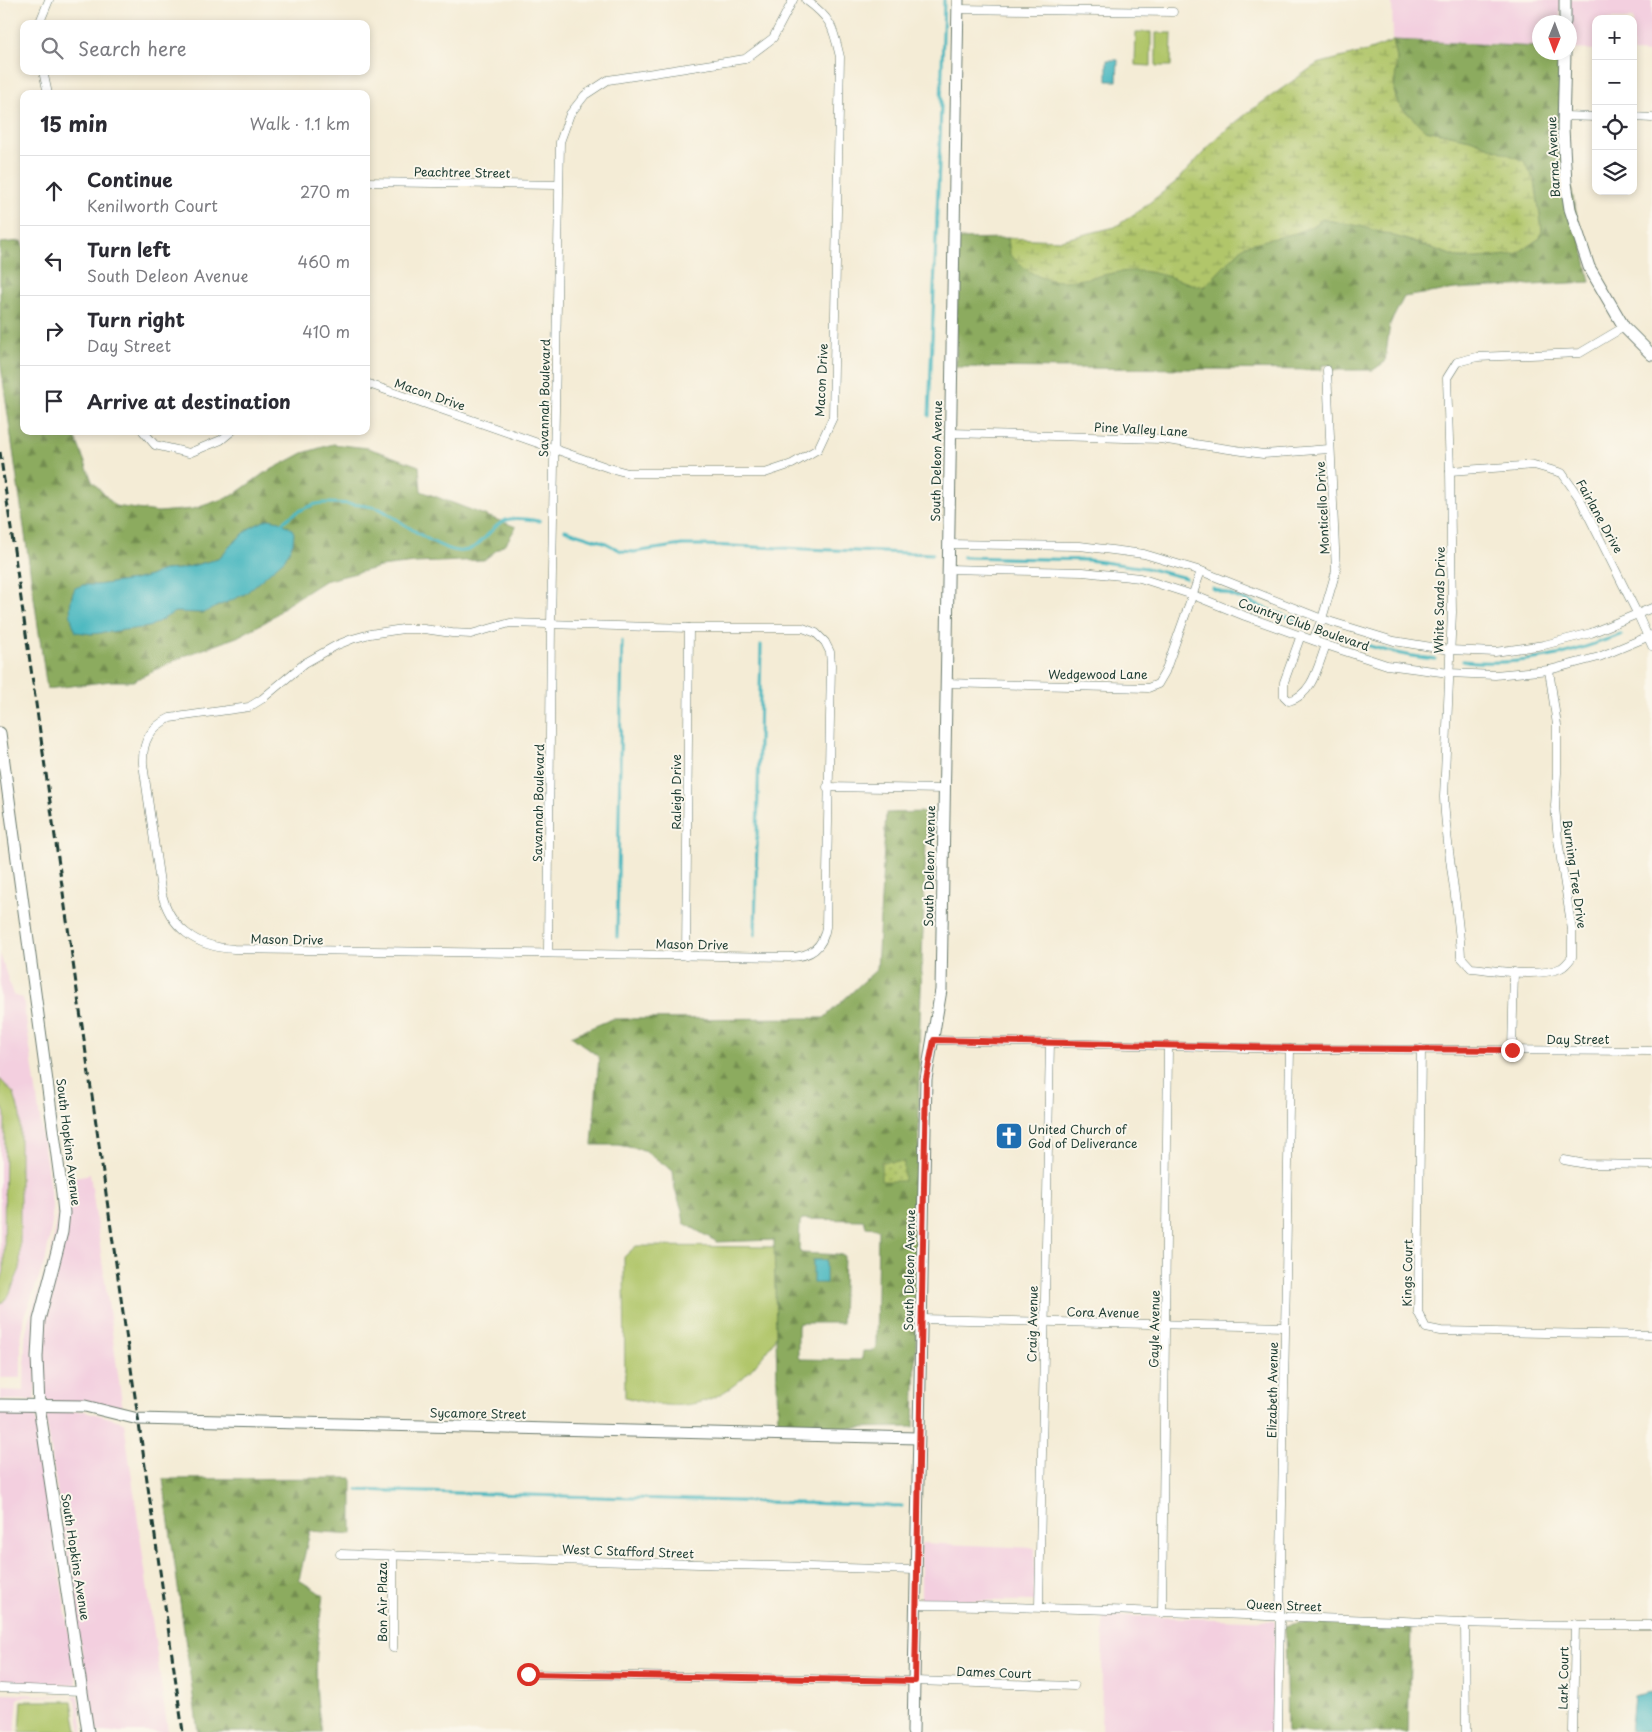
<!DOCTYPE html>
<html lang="en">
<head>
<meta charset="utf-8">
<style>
	:root { --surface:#fff; --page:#f2f2f3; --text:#2b2b33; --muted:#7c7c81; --line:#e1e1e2 }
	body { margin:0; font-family:"Playpen Sans",sans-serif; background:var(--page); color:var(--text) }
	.controls { position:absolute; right:15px; top:15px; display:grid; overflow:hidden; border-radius:10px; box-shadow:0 2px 8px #0003 }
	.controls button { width:45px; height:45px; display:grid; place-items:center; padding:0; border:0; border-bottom:1px solid var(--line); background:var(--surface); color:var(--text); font:25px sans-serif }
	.compass { position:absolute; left:1532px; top:15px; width:45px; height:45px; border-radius:50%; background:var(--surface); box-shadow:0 2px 8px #0003; rotate:181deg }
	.stop { position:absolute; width:15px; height:15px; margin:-11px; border:4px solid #d93025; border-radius:50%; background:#fff }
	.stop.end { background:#d93025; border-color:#fff; box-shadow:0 1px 5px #0008 }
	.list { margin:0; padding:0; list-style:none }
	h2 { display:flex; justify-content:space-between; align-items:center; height:65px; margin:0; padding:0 20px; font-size:21px }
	h2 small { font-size:16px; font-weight:400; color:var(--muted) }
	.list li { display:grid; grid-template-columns:32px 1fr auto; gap:15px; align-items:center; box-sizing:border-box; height:70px; padding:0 20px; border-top:1px solid var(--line) }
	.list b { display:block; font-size:19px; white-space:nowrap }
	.list p { margin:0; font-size:16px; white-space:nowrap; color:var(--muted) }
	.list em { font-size:16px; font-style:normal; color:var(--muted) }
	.icon { flex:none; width:28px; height:28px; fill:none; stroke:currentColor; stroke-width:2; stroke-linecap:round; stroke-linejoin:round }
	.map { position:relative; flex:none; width:1652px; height:1732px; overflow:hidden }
	.search { position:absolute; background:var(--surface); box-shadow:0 2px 8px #0003; left:20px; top:20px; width:350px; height:55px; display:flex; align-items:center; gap:12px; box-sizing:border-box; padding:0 18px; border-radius:10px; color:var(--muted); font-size:19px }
	.panel { position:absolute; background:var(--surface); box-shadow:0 2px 8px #0003; left:20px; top:90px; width:350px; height:345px; border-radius:10px }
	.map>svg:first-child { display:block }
	.built { fill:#f3cfdf }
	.grass { fill:#b1c66b; stroke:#688250 }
	.forest { fill:url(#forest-firs); stroke:#56744a; fill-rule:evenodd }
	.wetland { fill:url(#wetland-marsh); stroke:#688250 }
	.park { fill:url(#park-dots); stroke:#688250 }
	.water { fill:#48b7bf; stroke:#347a7a }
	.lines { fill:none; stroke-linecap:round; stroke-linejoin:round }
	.stream { stroke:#48b7bf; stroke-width:3 }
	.street-casing { stroke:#6a7a6d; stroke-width:9 }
	.secondary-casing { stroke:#6a7a6d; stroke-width:13 }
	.street { stroke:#fff; stroke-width:8 }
	.secondary { stroke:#fff; stroke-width:11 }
	.rail { stroke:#1f3d34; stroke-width:3; stroke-dasharray:8 4; stroke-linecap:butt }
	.route { stroke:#d93025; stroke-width:6 }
	.labels { text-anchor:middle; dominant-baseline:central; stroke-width:4; stroke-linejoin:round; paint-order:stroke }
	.street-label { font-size:12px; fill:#1f3d34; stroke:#fbf7ec }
	.poi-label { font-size:12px; fill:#1f3d34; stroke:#fbf7ec; text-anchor:start }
</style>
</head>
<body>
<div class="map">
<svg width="1652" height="1732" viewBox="0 0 1652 1732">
	<defs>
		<pattern id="forest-firs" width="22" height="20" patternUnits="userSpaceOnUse" patternTransform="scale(1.25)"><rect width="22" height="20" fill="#8cab5f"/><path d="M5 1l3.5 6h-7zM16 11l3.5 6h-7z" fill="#728c4f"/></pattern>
		<pattern id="wetland-marsh" width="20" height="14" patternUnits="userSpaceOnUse" patternTransform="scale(1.25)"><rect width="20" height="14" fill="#b1c66b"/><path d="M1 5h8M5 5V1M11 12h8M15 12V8" fill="none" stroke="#8fa259"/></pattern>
		<pattern id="park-dots" width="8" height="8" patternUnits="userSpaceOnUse" patternTransform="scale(1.25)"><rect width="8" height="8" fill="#b1c66b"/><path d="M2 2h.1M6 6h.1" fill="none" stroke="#8fa259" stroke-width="1.8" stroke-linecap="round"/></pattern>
	</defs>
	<rect width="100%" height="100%" fill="#fbf7ec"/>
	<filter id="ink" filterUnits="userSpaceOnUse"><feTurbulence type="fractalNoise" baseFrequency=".02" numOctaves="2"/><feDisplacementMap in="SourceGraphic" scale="10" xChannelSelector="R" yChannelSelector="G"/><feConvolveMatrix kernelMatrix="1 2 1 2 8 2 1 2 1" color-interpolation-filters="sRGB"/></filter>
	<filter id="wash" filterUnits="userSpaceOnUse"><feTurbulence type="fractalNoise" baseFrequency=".0096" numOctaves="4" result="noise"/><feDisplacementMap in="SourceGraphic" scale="20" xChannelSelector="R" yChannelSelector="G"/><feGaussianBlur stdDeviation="1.12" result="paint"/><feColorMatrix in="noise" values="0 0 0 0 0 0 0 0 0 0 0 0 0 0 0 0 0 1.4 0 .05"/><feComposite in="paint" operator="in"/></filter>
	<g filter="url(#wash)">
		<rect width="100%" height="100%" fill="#f4ecd6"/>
		<g class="built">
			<path d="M1392 0H1560V22H1540L1539 47 1393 40Z"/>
			<path d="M1570 0H1652V53L1633 52V19H1596V50L1570 49Z"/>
			<path d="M0 954 13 995 23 998 52 1204V1223L46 1258 25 1316 21 1340V1378H0Z"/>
			<path d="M90 1174 123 1410 43 1401 42 1357 44 1321 65 1179Z"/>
			<path d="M58 1196V1231L53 1249 34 1400H0V1390L24 1391 25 1341 29 1317 50 1259 56 1224Z"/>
			<path d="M0 1411 35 1412 77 1685 0 1683Z"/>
			<path d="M85 1411 124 1422 168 1732H93L87 1686 45 1412Z"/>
			<path d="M921 1543 1035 1548 1034 1601 921 1600Z"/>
			<path d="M1103 1615 1275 1621 1273 1732H1101Z"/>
			<path d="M0 1694 78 1696 83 1732H81L76 1700 72 1696 20 1697 18 1699 15 1732H0Z"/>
		</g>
		<g class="grass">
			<path d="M1136 32H1151V66L1135 65Z"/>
			<path d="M1156 33H1172L1171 66H1156Z"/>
			<path d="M0 1079 14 1094 20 1115V1269L9 1295 0 1305V1285L4 1271 5 1114 0 1101Z"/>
			<path d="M636 1246 776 1247C776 1269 776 1291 776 1312 776 1319 778 1329 776 1335 773 1345 763 1356 756 1364 718 1408 679 1413 625 1397L624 1257Z"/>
			<path d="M22 1701H72L77 1732H20Z"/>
		</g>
		<g class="forest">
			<path d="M1393 40 1539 47 1540 52 1560 53 1559 128 1590 282 1455 289 1404 297 1390 324 1385 362 1373 370H1331V365H1322V370L956 367 958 239 1008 238 1010 255 1107 274 1132 270 1158 273 1191 284 1204 287 1245 245 1315 225 1322 219 1360 226 1421 244 1459 258H1478L1516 254 1540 238 1542 230 1535 181 1524 162 1470 139 1425 130 1398 104 1394 91 1397 59Z"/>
			<path d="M21 241 24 249V431H73L92 481 115 506 158 512 193 509 232 496 263 474 303 453 333 444 368 448 419 466 421 491 516 527 507 542 484 560 415 563 380 567 324 581 288 604 267 621 237 637 184 656 133 681H111L47 689 0 359V243ZM268 519 203 613 175 612 92 634 82 632 83 585H97L134 580 150 576 164 570 180 569 218 559 232 544 250 528Z"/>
			<path d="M927 812 919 1050V1218L914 1427 778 1429 774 1240 717 1242 684 1223 682 1210 675 1190 673 1171 644 1150 618 1145H592L599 1057 571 1036 612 1019 824 1018 877 969 886 813ZM802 1219 863 1220 865 1223 866 1227 876 1228 878 1230 876 1348 873 1351H863L862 1358 860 1360 800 1359 798 1357V1327L799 1323H842L844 1255 801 1253 799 1249 800 1222Z"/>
			<path d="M352 1478V1534L310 1531 299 1580 323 1595C317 1641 312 1686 322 1732H198L163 1479Z"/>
			<path d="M1298 1623 1411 1627 1408 1732H1287L1285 1626Z"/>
		</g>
		<path class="wetland" d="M1393 40 1397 59 1394 91 1398 104 1425 130 1470 139 1524 161 1535 181 1542 230 1540 238 1516 254 1478 258H1459L1421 244 1360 226 1322 219 1315 225 1296 233 1245 245 1204 287C1180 282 1158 270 1133 271 1103 271 1063 291 1034 274 1026 270 1018 262 1010 255L1008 238 1061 240 1115 227 1143 208 1177 181 1219 136 1250 111 1317 64 1367 51 1392 42Z"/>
		<path class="park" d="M881 1161 904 1162V1181H881Z"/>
		<g class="water">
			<path d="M1107 60H1118L1117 81H1107Z"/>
			<path d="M268 519 280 521 292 529 294 533 293 543 285 559 245 594 203 613 175 612 149 627 92 634 76 632C69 617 68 603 75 588L83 585H97L134 580 150 576 164 570 180 569 218 559 232 544 250 528Z"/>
			<rect x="813" y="1260" width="13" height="23"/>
			<path d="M1652 1692V1732H1630L1634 1696Z"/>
		</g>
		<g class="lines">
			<g class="stream">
				<path d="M929 416 940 138 944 0"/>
				<path d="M280 525C289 516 303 508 316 504 328 501 368 505 380 509 385 511 389 515 393 517 409 527 439 549 457 551 482 554 489 523 510 519 520 517 531 520 540 521"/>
				<path d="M565 530 606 543 621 551 634 552 682 545H705L933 554"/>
				<path d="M963 557 1088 560 1146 568 1186 578"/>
				<path d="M1212 588 1304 623"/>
				<path d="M1331 632C1365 646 1399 656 1435 659"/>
				<path d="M1463 661C1494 664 1531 661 1562 654 1582 649 1601 641 1621 635"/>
				<path d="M755 935 761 645"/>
				<path d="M617 937 622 641"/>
				<path d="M357 1490 902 1506"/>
			</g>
		</g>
	</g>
	<g filter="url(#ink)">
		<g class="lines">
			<g class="street-casing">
				<g id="street">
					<path d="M958 9 1173 12"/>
					<path d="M39 24 49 0"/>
					<path d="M43 71 48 94"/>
					<path d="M1564 116 1596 117"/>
					<path d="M1633 117 1652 118"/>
					<path d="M366 182 558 185"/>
					<path d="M366 383 606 467 628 473H765L792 464 818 449 833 417 840 57C833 27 832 19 806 0"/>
					<path d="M143 431 155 445 189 453 221 440 232 431"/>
					<path d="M950 433 1160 439 1263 454 1329 449"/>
					<path d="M1450 471 1534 465 1562 473 1580 499 1638 615 1652 646"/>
					<path d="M948 544 1080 546 1144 554 1201 571 1322 619 1394 641 1450 650 1495 652 1544 645 1591 633 1652 608"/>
					<path d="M947 569 1083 572 1140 578 1193 595 1245 616 1326 645 1387 665 1449 673 1495 675 1549 670 1599 657 1652 635"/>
					<path d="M510 623 689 628H803L816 633 825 642 830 652 831 665 826 927C823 948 810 957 789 957L234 949C196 947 169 928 161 890L143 764C142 742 150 727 170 718L249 707 262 699 305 663 337 645 352 639 370 634 403 629H424L452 633 471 634Z"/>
					<path d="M1301 635 1284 682V696L1289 701C1313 695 1318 665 1326 645"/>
					<path d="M1313 640 1322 619 1336 571 1327 370"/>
					<path d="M1549 670 1557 725V773L1555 806 1558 840 1572 930V957C1569 961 1565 966 1561 968 1539 978 1495 970 1471 968L1461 957C1459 904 1446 851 1444 797L1452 612 1450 471 1447 378 1457 362 1477 357 1580 353 1624 327"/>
					<path d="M946 683 1148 688 1158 684 1165 672 1201 571"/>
					<path d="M827 787 944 789"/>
					<path d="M548 953 551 625 560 142 570 114 585 95 608 80 745 59 773 38 793 0"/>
					<path d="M686 956 689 628"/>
					<path d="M934 1040 1290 1049 1652 1051"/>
					<path d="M1421 1049 1418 1312 1426 1328 1441 1331 1652 1335"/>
					<path d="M1512 1050 1514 972"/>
					<path d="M1564 1160 1586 1164 1652 1165"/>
					<path d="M922 1319 1284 1327"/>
					<path d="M340 1554 916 1570"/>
					<path d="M393 1555V1648"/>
					<path d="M916 1605C1099 1607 1281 1618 1463 1623 1526 1625 1589 1625 1652 1625"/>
					<path d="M1039 1607 1050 1042"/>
					<path d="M1162 1613 1168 1046"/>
					<path d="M1465 1623 1466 1732"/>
					<path d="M528 1674 915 1681 1074 1686"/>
					<path d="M0 1688 82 1691"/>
					<path d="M1278 1732 1290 1049"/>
					<path d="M1573 1732 1575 1624"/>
				</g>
			</g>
			<g class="secondary-casing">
				<g id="secondary">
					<path d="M1565 22V0"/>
					<path d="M1565 52 1563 128 1566 183 1570 209 1589 267 1624 327 1652 355"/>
					<path d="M0 733 62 1193 64 1213 62 1232 39 1320 37 1357 39 1406 88 1732"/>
					<path d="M0 1405 85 1406 138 1419 918 1438"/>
					<path d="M913 1732 926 1079 941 990 958 0"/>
				</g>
			</g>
			<use href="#street" class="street"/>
			<use href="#secondary" class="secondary"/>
			<path class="rail" d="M0 452 183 1732"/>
		</g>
	</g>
	<g class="lines" filter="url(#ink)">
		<path class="route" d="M528 1674 915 1681 926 1079 934 1040 1290 1048 1512 1050"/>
	</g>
	<defs>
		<g id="church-square" transform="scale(1.4375)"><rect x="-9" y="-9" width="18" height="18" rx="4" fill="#1f6fb2" stroke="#fbf7ec"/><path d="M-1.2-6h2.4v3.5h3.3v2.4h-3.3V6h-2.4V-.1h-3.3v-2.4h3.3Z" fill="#fff"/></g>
	</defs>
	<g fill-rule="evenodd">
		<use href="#church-square" x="1009" y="1136"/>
	</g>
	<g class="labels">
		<g class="street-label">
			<text transform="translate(1553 157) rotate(-93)">Barna Avenue</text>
			<text transform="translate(462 172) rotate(1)">Peachtree Street</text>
			<text transform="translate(821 380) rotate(-87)">Macon Drive</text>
			<text transform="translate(430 394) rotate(19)">Macon Drive</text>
			<text transform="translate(544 398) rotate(-89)">Savannah Boulevard</text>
			<text transform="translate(1141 429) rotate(3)">Pine Valley Lane</text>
			<text transform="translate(936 461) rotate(-89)">South Deleon Avenue</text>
			<text transform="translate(1322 508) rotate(-93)">Monticello Drive</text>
			<text transform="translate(1600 516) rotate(61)">Fairlane Drive</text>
			<text transform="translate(1439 600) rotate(-89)">White Sands Drive</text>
			<text transform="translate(1304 624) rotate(19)">Country Club Boulevard</text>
			<text x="1098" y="674">Wedgewood Lane</text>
			<text transform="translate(676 792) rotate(-90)">Raleigh Drive</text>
			<text transform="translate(538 803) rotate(-89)">Savannah Boulevard</text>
			<text transform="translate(929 866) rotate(-89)">South Deleon Avenue</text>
			<text transform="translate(1575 874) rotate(82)">Burning Tree Drive</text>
			<text transform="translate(287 939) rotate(1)">Mason Drive</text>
			<text transform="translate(692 944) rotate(1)">Mason Drive</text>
			<text x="1578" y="1039">Day Street</text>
			<text transform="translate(69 1142) rotate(83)">South Hopkins Avenue</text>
			<text transform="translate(909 1270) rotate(-89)">South Deleon Avenue</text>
			<text transform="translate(1407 1273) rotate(-89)">Kings Court</text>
			<text transform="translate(1103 1312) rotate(1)">Cora Avenue</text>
			<text transform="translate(1032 1324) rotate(-89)">Craig Avenue</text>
			<text transform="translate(1154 1329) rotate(-89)">Gayle Avenue</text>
			<text transform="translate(1272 1390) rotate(-89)">Elizabeth Avenue</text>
			<text transform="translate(478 1413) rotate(1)">Sycamore Street</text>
			<text transform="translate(628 1551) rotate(2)">West C Stafford Street</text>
			<text transform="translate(76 1557) rotate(81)">South Hopkins Avenue</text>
			<text transform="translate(382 1602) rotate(-90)">Bon Air Plaza</text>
			<text transform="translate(1284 1605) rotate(2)">Queen Street</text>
			<text transform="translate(994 1672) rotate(2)">Dames Court</text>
			<text transform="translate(1563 1678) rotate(-89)">Lark Court</text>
		</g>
		<g class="poi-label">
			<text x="1028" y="1129">United Church of<tspan x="1028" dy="14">God of Deliverance</tspan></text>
		</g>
	</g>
</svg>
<div class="controls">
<button>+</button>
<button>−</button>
<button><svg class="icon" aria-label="locate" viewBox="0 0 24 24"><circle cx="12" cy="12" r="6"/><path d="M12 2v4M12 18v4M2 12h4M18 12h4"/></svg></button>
<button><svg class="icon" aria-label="layers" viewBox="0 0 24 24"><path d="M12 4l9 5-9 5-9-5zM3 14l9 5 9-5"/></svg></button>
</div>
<svg class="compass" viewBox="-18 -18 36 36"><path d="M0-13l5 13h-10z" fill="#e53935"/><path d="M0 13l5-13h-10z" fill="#7c7c81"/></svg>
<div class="stop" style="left:528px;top:1674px"></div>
<div class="stop end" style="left:1512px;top:1050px"></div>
<div class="search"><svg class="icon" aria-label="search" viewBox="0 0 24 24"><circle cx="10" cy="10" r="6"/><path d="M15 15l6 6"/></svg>Search here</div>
<section class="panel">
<h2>15 min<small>Walk · 1.1 km</small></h2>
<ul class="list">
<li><svg class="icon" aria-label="ahead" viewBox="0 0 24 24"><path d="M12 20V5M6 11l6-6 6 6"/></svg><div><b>Continue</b><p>Kenilworth Court</p></div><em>270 m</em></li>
<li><svg class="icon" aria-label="left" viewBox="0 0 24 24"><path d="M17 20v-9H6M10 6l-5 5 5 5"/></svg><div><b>Turn left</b><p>South Deleon Avenue</p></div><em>460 m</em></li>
<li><svg class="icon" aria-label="right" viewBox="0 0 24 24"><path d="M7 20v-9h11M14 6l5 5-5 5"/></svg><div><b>Turn right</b><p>Day Street</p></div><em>410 m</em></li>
<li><svg class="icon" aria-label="arrive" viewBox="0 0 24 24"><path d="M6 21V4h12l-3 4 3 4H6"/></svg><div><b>Arrive at destination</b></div></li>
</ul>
</section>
</div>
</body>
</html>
